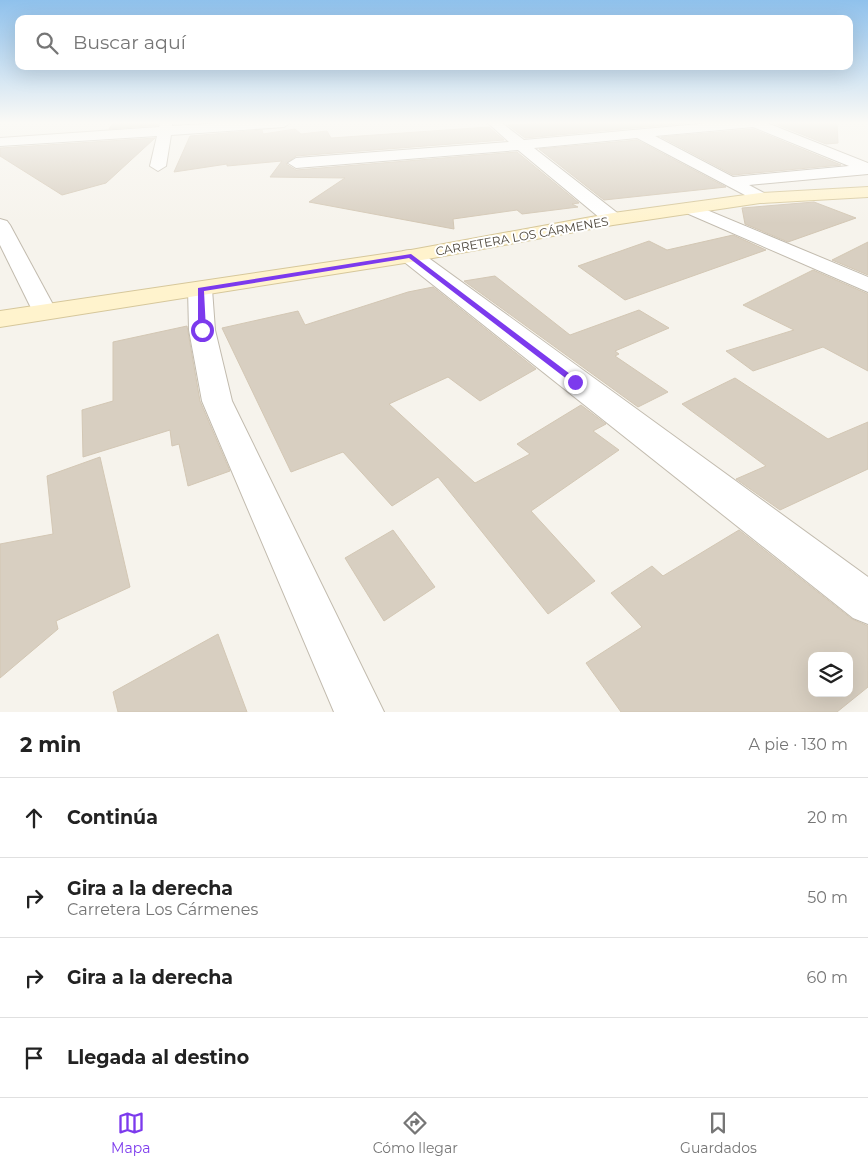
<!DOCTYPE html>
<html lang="es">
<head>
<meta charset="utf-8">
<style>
	:root { --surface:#fff; --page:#f6f6f6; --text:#222; --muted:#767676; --line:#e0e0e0; --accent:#7c3aed }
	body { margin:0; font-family:Montserrat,sans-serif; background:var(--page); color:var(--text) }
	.controls { position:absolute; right:15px; bottom:15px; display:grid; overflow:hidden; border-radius:10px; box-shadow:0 5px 20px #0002 }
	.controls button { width:45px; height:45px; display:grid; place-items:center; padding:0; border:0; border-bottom:1px solid var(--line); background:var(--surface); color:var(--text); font:25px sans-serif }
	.stop { position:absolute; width:15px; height:15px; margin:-11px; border:4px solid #7c3aed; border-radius:50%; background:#fff }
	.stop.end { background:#7c3aed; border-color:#fff; box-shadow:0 1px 5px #0008 }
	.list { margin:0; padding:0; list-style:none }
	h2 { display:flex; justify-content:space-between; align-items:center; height:65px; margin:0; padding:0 20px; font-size:21px }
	h2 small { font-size:16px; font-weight:400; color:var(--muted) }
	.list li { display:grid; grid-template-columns:32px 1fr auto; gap:15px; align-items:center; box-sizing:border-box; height:80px; padding:0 20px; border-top:1px solid var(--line) }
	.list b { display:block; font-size:19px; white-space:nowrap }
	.list p { margin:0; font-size:16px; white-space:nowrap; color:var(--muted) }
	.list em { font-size:16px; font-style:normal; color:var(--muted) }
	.icon { flex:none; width:28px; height:28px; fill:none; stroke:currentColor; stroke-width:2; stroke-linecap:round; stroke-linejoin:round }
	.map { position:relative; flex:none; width:868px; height:712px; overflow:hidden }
	.search { position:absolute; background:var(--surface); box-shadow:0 5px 20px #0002; left:15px; right:15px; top:15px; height:55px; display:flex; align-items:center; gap:12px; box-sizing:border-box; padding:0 18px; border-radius:10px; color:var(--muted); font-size:19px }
	.sheet { height:385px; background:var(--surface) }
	nav { display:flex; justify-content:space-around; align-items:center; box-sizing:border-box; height:70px; border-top:1px solid var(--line); background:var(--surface); font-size:14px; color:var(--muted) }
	nav a { display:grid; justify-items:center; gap:2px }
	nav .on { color:var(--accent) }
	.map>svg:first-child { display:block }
	.building { fill:#d8cfc1; stroke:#d3c7b4; fill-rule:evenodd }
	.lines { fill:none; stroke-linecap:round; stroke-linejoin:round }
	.minor-casing { stroke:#c2bbae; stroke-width:2 }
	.secondary-casing { stroke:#d6c79b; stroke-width:2 }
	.minor { fill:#fff; fill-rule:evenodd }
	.secondary { fill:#fff3cd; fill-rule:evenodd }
	.route { fill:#7c3aed }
	.labels { text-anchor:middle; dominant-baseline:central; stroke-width:4; stroke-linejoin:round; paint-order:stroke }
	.far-street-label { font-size:12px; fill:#4b4439; stroke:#fff }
</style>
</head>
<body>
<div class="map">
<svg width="868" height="712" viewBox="0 0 868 712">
	<rect width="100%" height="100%" fill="#f6f3ec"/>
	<g class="building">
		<path d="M113 123H158V125L109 129Z"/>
		<path d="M541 123H687L525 138 508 125Z"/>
		<path d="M773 123H837L838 143 826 144Z"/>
		<path d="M489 127 504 140 296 156 286 164 296 170 517 152 579 203 572 204 578 207 522 214 517 210 453 219 454 229 309 202 345 178 270 177 282 161 227 166V164L174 172 190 136 262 130 263 134 295 129 301 134 327 131 331 138Z"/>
		<path d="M753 129 841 165 733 175 661 137Z"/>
		<path d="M155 138 106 183 62 195 0 156V148Z"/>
		<path d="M637 140 726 187 604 200 539 149Z"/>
		<path d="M814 202 856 218 788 242 745 224 742 208Z"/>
		<path d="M733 235 766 250 625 300 578 266 649 241 667 250Z"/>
		<path d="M868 242V275L832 260Z"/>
		<path d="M813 270 868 294V371L823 347 753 371 726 351 794 330 743 305Z"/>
		<path d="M495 276 570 335 639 310 669 328 615 351 619 354 615 356 668 392 638 407 464 281Z"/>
		<path d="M433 287 536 369 480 401 448 377 389 404 475 483 530 454 517 444 581 405 606 424 593 431 619 450 531 511 595 581 548 614 438 477 392 506 343 452 291 472 222 328 298 311 305 325 408 292Z"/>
		<path d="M187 326 200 401 230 471 188 486 179 444 172 446 170 430 83 457 82 410 113 401V342Z"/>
		<path d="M735 378 828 439 868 422V469L780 510 736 479 766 466 682 404Z"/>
		<path d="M100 457 130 587 56 621 58 629 0 678V544L53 534 47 476Z"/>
		<path d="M393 530 435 587 384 621 345 558Z"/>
		<path d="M739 530 852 619 868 626V687L837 712H621L586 663 642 627 611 593 652 566 663 576ZM812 656H849V693H812Z"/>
		<path d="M218 634 247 712H118L113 692Z"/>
	</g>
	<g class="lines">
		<g class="minor-casing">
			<g id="minor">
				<path d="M160 123H172V126L222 123H290L284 127 171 135 166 166 158 171 150 166 157 136 0 146V138L159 127Z"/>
				<path d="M488 123H502L524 140 710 123H767L868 163V174L749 185 766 194 769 198 766 202 760 203 637 138 534 148 620 215 622 219 620 223H606L518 150 296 168 288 163 296 158 509 142ZM753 127 849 166 733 177 655 136Z"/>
				<path d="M690 203 868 277V292L684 212 681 208 684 204Z"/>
				<path d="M0 219 7 221 10 225 57 312 54 317 45 319 36 317 33 312 0 245Z"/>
				<path d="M411 250 419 251 868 577V624L853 618 403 261 400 256 403 251Z"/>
				<path d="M200 282 208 284 212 289 215 330 232 401 384 712H334L202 401 189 330 188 289 192 284Z"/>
			</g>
		</g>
		<g class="secondary-casing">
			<path id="secondary" d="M868 187V197L760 203 613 225 411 262 0 327V311L411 250 613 213 760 193Z"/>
		</g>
		<use href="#minor" class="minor"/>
		<use href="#secondary" class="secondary"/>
	</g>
	<linearGradient id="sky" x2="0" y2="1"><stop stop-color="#8fc1ec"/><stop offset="0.55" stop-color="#fbfaf6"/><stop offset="1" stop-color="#fbfaf6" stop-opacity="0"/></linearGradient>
	<rect width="868" height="223" fill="url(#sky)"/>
	<path class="route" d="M411 254 578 380V383H572L409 258 204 291 206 330 202 332 198 330V288Z"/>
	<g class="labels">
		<g class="far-street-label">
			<text transform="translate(522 236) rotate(-10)">CARRETERA LOS CÁRMENES</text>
		</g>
	</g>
</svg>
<div class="controls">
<button><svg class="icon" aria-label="layers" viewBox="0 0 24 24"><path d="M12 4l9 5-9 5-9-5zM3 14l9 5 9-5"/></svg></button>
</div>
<div class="stop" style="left:202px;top:330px"></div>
<div class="stop end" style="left:575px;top:382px"></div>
<div class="search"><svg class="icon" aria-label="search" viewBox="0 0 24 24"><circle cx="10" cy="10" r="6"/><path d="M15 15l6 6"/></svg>Buscar aquí</div>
</div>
<section class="sheet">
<h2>2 min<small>A pie · 130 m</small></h2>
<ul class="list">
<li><svg class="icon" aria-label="ahead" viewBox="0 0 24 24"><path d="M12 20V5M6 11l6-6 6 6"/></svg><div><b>Continúa</b></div><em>20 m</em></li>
<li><svg class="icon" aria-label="right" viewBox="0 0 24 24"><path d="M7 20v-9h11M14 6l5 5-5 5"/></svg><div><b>Gira a la derecha</b><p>Carretera Los Cármenes</p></div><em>50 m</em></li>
<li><svg class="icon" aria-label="right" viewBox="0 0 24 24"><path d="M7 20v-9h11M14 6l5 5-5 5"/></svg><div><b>Gira a la derecha</b></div><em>60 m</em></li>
<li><svg class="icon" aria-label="arrive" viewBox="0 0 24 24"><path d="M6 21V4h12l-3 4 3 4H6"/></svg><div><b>Llegada al destino</b></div></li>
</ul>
</section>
<nav>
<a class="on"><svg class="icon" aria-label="map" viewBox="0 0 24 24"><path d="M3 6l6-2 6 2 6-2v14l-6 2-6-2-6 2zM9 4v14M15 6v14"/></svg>Mapa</a>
<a><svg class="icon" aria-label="directions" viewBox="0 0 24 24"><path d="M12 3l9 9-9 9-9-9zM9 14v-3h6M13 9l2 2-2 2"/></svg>Cómo llegar</a>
<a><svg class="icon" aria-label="saved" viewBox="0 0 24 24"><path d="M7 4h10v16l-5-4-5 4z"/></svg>Guardados</a>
</nav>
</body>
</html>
